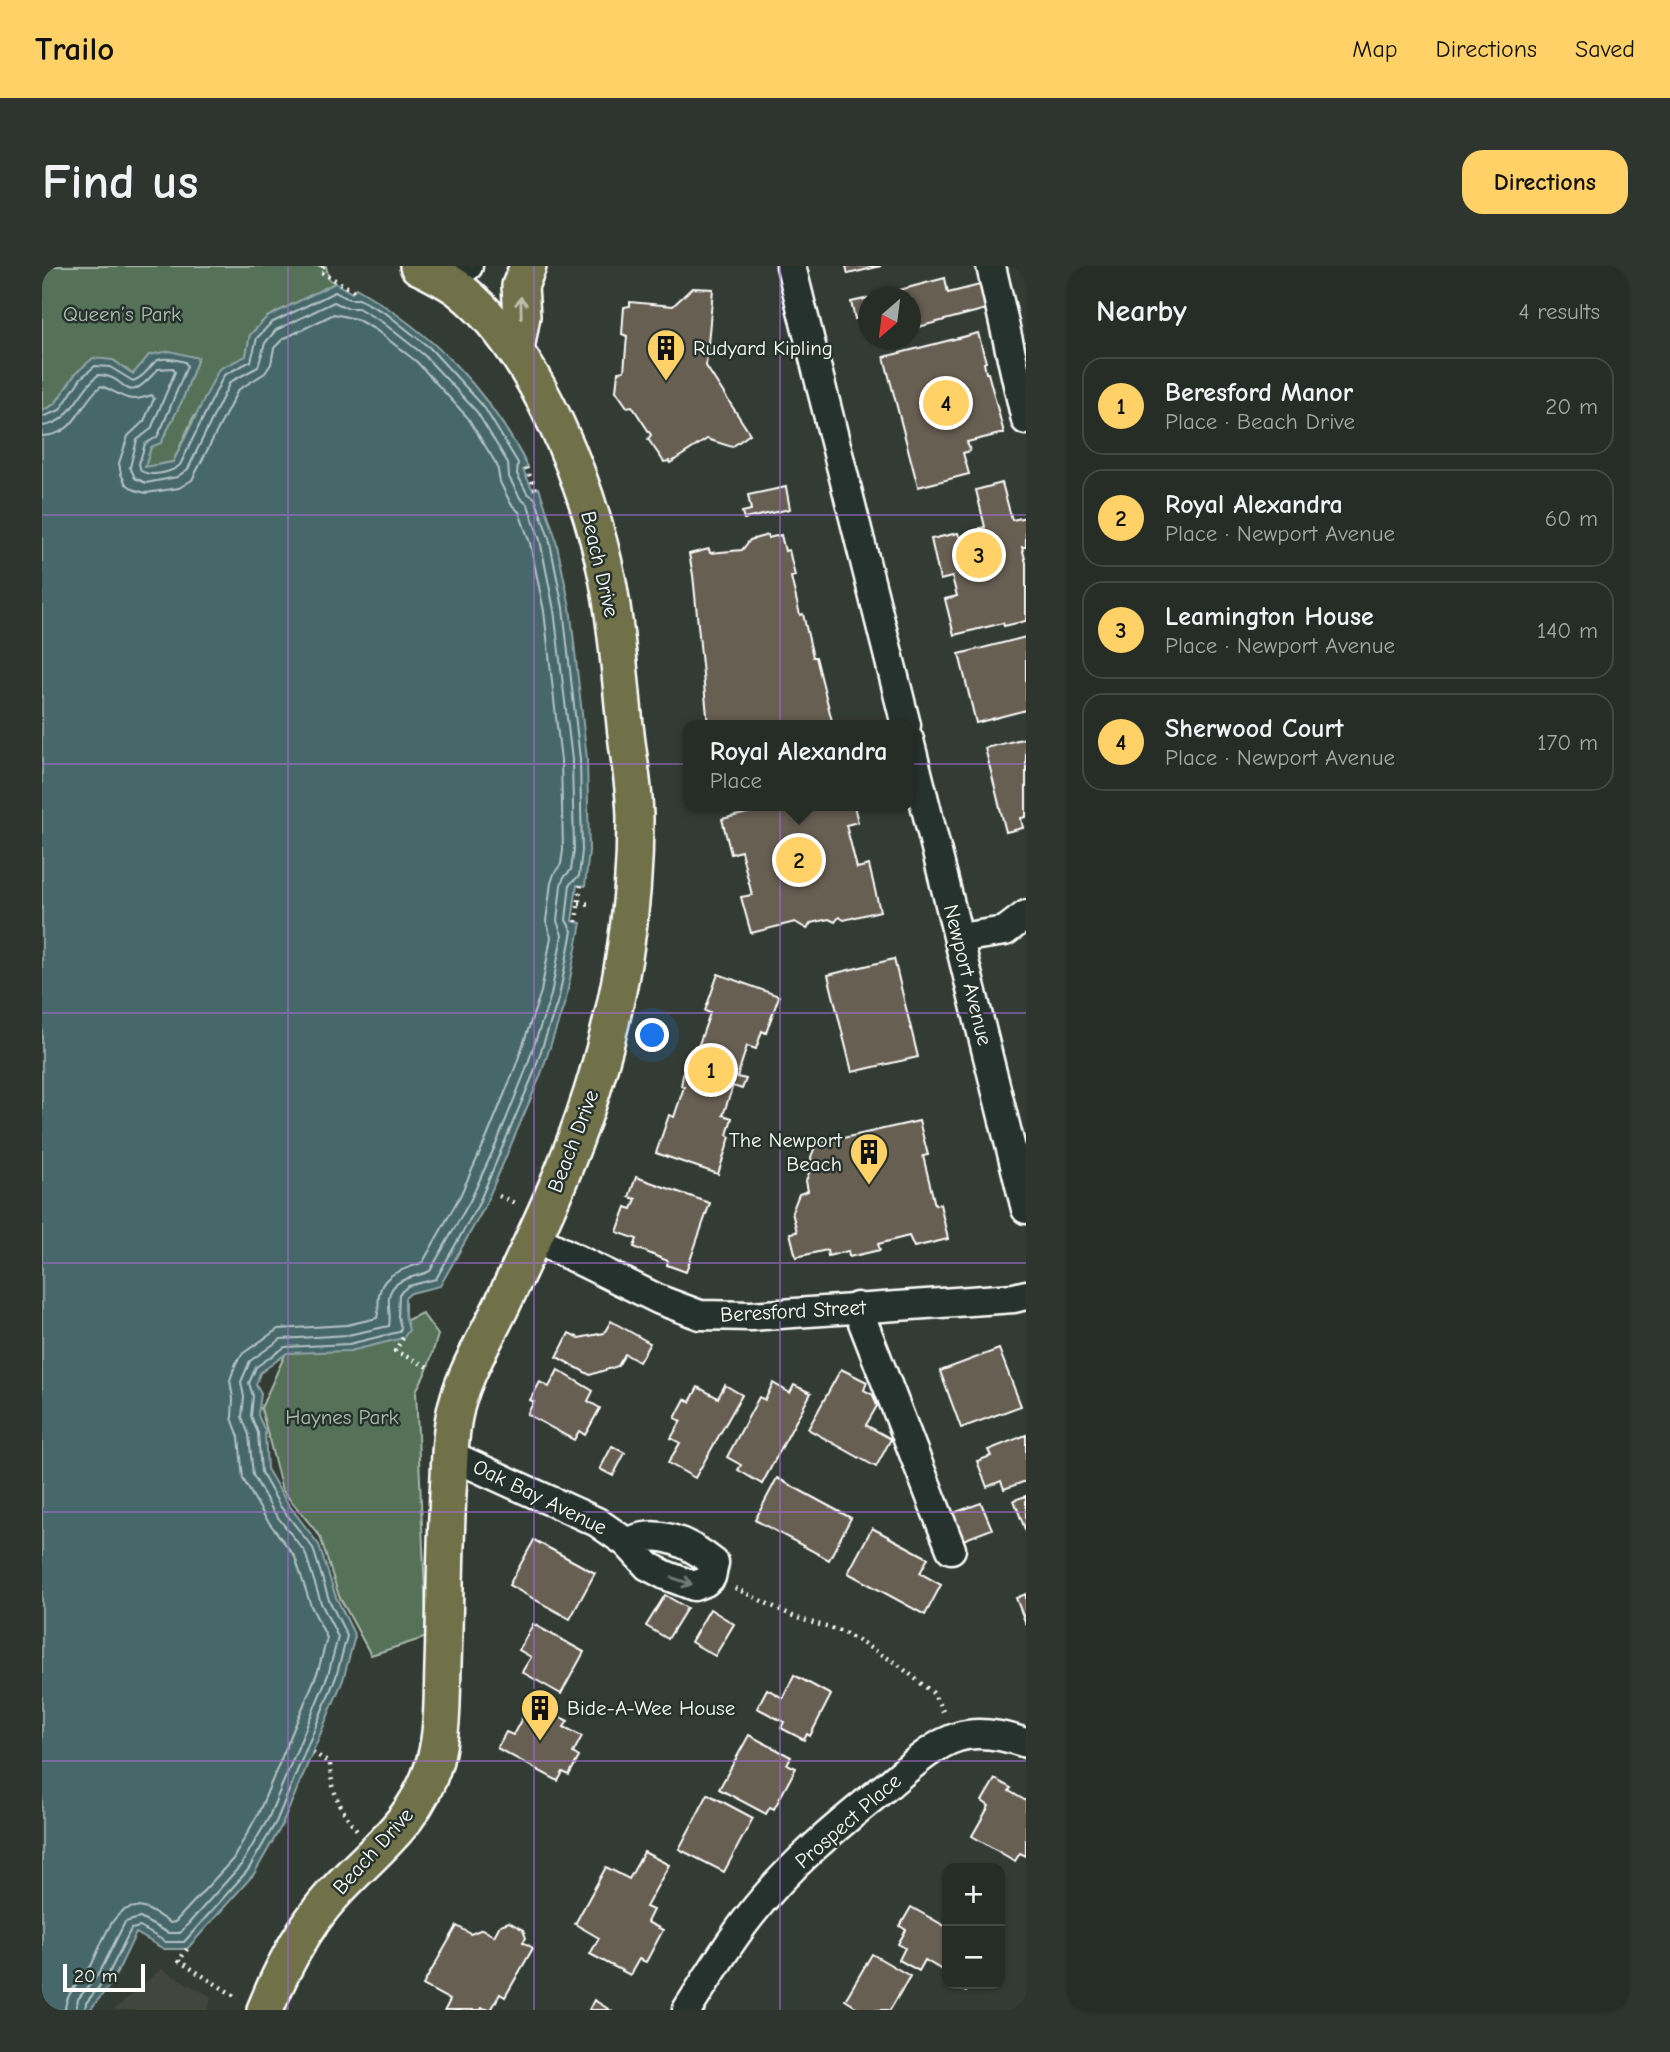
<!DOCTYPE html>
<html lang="en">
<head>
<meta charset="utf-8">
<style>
	:root { --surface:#262d27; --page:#2e352f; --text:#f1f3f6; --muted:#a4a8a7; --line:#424944; --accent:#ffd166 }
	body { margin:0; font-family:"Comic Neue",sans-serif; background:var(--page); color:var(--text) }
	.controls { position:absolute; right:21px; bottom:21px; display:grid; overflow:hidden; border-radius:14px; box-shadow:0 2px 5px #0004 }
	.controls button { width:63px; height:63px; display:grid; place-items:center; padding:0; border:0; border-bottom:2px solid var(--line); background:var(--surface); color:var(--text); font:35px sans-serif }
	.compass { position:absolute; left:816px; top:21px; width:63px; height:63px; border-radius:50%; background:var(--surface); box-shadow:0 2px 5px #0004; rotate:208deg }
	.scale { position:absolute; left:21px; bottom:18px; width:82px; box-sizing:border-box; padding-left:7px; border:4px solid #fff; border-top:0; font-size:19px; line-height:24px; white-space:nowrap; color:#fff; -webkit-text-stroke:5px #26332d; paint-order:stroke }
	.you { position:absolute; left:611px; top:770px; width:24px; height:24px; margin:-18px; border:5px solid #fff; border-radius:50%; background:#1a73e8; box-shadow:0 0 0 10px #1a73e833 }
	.badge { display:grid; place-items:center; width:46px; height:46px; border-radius:50%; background:var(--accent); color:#111; font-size:23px; font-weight:700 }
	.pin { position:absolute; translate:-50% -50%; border:4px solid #fff; box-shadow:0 2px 7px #0006 }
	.popup { position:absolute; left:641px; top:454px; width:231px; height:91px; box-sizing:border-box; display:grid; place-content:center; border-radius:14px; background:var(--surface); filter:drop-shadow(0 2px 5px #0005); font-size:23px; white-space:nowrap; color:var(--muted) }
	.popup b { font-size:26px; color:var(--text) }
	.popup::after { content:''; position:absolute; left:50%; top:100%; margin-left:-14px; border:14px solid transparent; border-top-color:var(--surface) }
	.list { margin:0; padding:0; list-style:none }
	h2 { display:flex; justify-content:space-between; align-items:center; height:91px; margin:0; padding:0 28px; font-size:30px }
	h2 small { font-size:23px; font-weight:400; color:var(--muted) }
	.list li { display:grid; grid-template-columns:46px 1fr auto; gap:21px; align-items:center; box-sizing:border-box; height:98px; margin:0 14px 14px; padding:0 14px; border:2px solid var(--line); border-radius:21px }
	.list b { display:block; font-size:26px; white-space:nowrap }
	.list p { margin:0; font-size:23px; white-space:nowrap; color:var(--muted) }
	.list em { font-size:23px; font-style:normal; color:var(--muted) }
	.map { position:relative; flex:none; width:984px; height:1744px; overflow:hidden; border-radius:21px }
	header { display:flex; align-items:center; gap:42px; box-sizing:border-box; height:98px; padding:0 35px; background:var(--accent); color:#111 }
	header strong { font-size:33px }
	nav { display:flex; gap:38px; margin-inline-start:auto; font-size:24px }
	.intro { display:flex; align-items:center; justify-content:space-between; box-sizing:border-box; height:168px; padding:0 42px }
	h1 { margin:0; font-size:49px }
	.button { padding:18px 32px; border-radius:21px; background:var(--accent); color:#111; font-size:24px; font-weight:700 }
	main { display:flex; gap:42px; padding:0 42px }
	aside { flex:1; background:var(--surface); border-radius:21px; box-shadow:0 2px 5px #0004 }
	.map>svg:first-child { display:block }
	.built { fill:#43463d }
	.green { fill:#547159; stroke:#aab8ac; stroke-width:2 }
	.water { fill:#46686b; stroke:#90a4a6; stroke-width:2 }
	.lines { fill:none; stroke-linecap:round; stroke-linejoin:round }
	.shore { stroke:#b5c3c4; stroke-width:2 }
	.building { fill:#685f52; stroke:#fff; stroke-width:2 }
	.minor-casing { stroke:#fff; stroke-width:33 }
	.major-casing { stroke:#fff; stroke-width:40 }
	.path { stroke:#fff; stroke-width:4.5; stroke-dasharray:2 5; stroke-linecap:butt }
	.minor { stroke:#26332d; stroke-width:28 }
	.major { stroke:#6f714a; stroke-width:35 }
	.oneway { stroke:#bebfae }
	.oneway2 { stroke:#727a76 }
	.grid { fill:none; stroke:#a36bd2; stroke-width:2; stroke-opacity:0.55 }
	.labels { text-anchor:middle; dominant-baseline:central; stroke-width:5; stroke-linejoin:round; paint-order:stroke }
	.park-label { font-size:21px; fill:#b2bfb4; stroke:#26332d }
	.poi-label { font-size:21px; fill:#fff; stroke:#26332d; text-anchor:start }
	.street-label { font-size:21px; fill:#fff; stroke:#26332d }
</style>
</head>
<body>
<header>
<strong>Trailo</strong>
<nav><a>Map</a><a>Directions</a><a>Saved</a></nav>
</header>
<div class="intro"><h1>Find us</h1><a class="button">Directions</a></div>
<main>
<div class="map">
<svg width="984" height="1744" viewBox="0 0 984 1744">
	<rect width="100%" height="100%" fill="#333c34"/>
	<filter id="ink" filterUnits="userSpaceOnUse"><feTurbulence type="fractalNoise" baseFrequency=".0143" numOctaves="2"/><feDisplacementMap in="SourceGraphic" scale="14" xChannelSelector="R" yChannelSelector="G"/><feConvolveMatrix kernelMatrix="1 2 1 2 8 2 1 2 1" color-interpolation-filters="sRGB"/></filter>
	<g filter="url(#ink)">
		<path class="built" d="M119 1703 169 1731 166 1744H72Z"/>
		<g class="green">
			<path d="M0 0H284L287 13 293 17 225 51 208 69 204 90 151 152 131 196 103 201 109 181 140 135 156 92 91 108 71 94 34 107 13 138 0 145Z"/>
			<path d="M380 1047 396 1069 385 1104 374 1125 385 1371 329 1389 297 1330 278 1270 240 1224 219 1142 249 1075 352 1060Z"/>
		</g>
		<path class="water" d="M293 17 310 27 314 22C391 67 445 122 486 201L481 204 491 224 497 222 513 270 528 341 545 493 547 585 543 620 535 619 530 655 539 657 524 733 498 811 442 942 398 1020 369 1027 363 1032V1049L367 1064 361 1072 308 1085 245 1087 218 1107 214 1119 219 1128 216 1149 223 1165 225 1203 244 1235 277 1279 294 1331 313 1370 301 1414 240 1559 212 1608 145 1683H122L94 1667 71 1715 48 1744H0V145L13 138 34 107 51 92 71 94 91 108 107 89 128 85 156 92 140 135 119 177 109 181 103 201 131 196 177 103 204 90 208 69 225 51Z"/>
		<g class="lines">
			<g class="shore">
				<path d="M0 151 18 144 39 112 53 100 68 101 91 115C116 105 102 85 143 96L145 100 121 159 115 171 103 178 97 198 99 205C109 211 129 207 138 199L182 109 209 95 215 72 229 57 293 26 307 33H317L345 48 388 82 442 141 476 197 475 208 485 227 493 232 507 272 521 342 538 493 540 585 537 610 528 618 524 654 530 665 517 731 491 809 436 939 394 1013 366 1020 357 1028 356 1050 359 1062 357 1066 307 1078 243 1081 214 1101 207 1117 211 1130 209 1150 216 1167 219 1206 238 1240 271 1282 287 1334 305 1370 294 1411 234 1556 206 1604 142 1676H124L98 1661 89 1663 65 1711 44 1737 43 1744"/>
				<path d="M0 160C29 158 36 125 56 109 90 110 79 145 116 103L131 102 133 106 109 163 95 174 88 201 93 212 104 217 135 211 146 203 188 116 216 101 223 77 234 64 292 36 305 42H316L340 56 382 89 435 146 466 197 467 211 478 232 486 239 498 274 512 344 530 494 532 584 529 604 522 611 519 619 515 655 520 669 509 729 483 806 455 876 428 935 388 1005C374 1012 350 1011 347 1031 346 1041 349 1051 347 1060L306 1069 239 1073 208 1095 199 1116 202 1131 200 1151 207 1169 211 1209 231 1245 263 1286 279 1337 296 1371 286 1409 226 1553 199 1599 138 1667H126L98 1652 83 1656 58 1706 36 1733 34 1744"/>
				<path d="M0 170C36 169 36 138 59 120 82 128 82 139 110 129L112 133 102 155 86 170 77 197 79 208 84 218 93 224 104 227 137 222 150 214 196 124 223 107 229 98 232 82 241 73 292 48 314 53 334 64 375 96 426 152 455 199 458 216 469 238 477 246 488 277 502 345 519 495 521 584 519 598 512 608 509 617 504 655 509 671 499 726 473 802 445 871 418 930 381 996C364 1004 341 1005 337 1029 336 1037 337 1045 335 1052L305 1059 236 1063 200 1088 194 1097 188 1114 191 1133 190 1152 197 1171 201 1213 223 1251 253 1291 269 1340 285 1372 276 1405 216 1548 191 1593 133 1656 128 1657C121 1652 113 1647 105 1643 71 1631 61 1677 50 1698 41 1715 24 1724 23 1744"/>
			</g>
		</g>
		<g class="building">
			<path d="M804 0H839L806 8Z"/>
			<path d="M903 12 906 27 942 18 948 42 869 63V32H827Z"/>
			<path d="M650 22 671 23 664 100 708 168 690 181 665 173 628 197 627 195 622 196 606 173 609 169 590 140 585 141 574 125 576 106 582 105 585 70 580 68 582 41 588 40V36L631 40Z"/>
			<path d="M827 32V49L813 53 809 36Z"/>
			<path d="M936 67 944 96 942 97 944 107H946L962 167 925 176 928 185 921 187 927 208 876 221 842 91Z"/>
			<path d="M960 217 970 254 984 251V281H980L984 297V355L962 360 961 357 912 369 903 333 915 330 910 311 898 314 889 273 916 267 918 272 939 267 938 262 943 261 934 224Z"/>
			<path d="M744 221 748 243 702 253 700 246 709 244 706 229Z"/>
			<path d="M726 269V272L739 269 743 285 747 284 753 310 749 311 758 349 761 348 771 391H774L791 459H666L651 309 647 288 667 283 668 287 700 284 708 274Z"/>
			<path d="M984 371V444L934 457 917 388Z"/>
			<path d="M984 472V551L979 552 981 562 964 566 943 482Z"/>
			<path d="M724 540H812L816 556 804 559 815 602 827 599 838 645 802 654 797 651 793 656 787 653 769 657 765 663 753 656 709 667 699 631 710 629 699 585 689 588 680 553 722 543Z"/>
			<path d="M852 693 876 791 810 806 786 709Z"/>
			<path d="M676 708 737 730 724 767 720 765 714 783 705 780 695 811 704 813 700 823 691 820 681 849 690 852 685 869 688 871 676 908 614 887 627 849 632 851 642 821 639 820 643 798 653 780 656 781 668 747 663 745Z"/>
			<path d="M877 855 886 889 881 890 893 939 898 938 906 973 872 981 867 970 836 978 838 984 807 991 806 985 786 990 785 984 754 991 748 967 755 966 750 946 757 928 766 925 764 915 770 898 769 891 774 878Z"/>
			<path d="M594 911 668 937 644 1006 625 999 626 995 592 981 595 973 575 966 584 941 590 943 594 933 587 931Z"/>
			<path d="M569 1055 608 1077 597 1096 583 1088 576 1100 548 1109 515 1091 527 1067 537 1072 562 1067Z"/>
			<path d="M957 1083 979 1140 919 1162 898 1105Z"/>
			<path d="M799 1103 825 1116 822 1124 831 1129 835 1140 824 1159 849 1173 834 1201 766 1163Z"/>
			<path d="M516 1104 551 1125 546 1135 558 1142 543 1169 537 1165 532 1174 485 1148 492 1136 488 1134 498 1116 507 1121Z"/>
			<path d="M731 1117 748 1127 752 1119 769 1127 720 1218 696 1204 699 1199 685 1191 717 1131 723 1134Z"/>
			<path d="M683 1119 700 1129 653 1212 626 1197 638 1177 629 1172 639 1155 633 1152 643 1133 648 1136 656 1121 676 1132Z"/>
			<path d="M984 1169V1215L962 1223 959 1215 945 1221 935 1195 949 1190 946 1184Z"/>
			<path d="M570 1180 583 1187 571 1210 558 1203Z"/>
			<path d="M735 1212 809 1252 787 1294 713 1254Z"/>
			<path d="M984 1230V1266L972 1234Z"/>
			<path d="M939 1237 950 1263 921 1274 911 1247Z"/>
			<path d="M830 1262 886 1292 878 1307 899 1319 883 1349 806 1307Z"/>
			<path d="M492 1274 553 1307 528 1353 467 1319Z"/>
			<path d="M984 1328V1358L974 1332Z"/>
			<path d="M623 1329 645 1342 626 1373 604 1360Z"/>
			<path d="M668 1343 692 1358 673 1390 649 1376Z"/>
			<path d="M491 1358 542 1386 519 1428 480 1406 489 1391 477 1384Z"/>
			<path d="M752 1409 789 1429 768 1470 765 1468 762 1474 739 1462 742 1456 715 1442 725 1423 741 1432Z"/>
			<path d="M486 1441 505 1452 508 1446 526 1455 522 1461 540 1470 531 1487 537 1491 527 1509 521 1506 516 1515 455 1482 464 1466 471 1469Z"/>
			<path d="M707 1469 749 1491 745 1498 754 1502 732 1543 728 1541 724 1548 677 1523Z"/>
			<path d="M953 1513 969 1522 967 1525 984 1535V1590L978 1587 973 1595 930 1570 947 1540 940 1535Z"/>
			<path d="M666 1528 711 1552 682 1606 637 1583Z"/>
			<path d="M602 1586 627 1599 604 1641 611 1644 605 1656 621 1664 604 1696 597 1693 588 1709 548 1688 557 1672 533 1658 564 1601 587 1613Z"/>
			<path d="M869 1641 903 1660 905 1656V1707L883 1694 877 1705 857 1694 863 1682 856 1678 864 1664 858 1660Z"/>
			<path d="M467 1656 481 1664 484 1672 481 1676 491 1682 463 1731 458 1728 449 1744 440 1742 439 1744H403L408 1734 381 1719 415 1660 429 1668 440 1663 452 1670 458 1659Z"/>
			<path d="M830 1688 868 1710 848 1744H819L803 1734Z"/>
			<path d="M910 1718H929L924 1726Z"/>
			<path d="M552 1734 568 1744H547Z"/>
		</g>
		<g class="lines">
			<g class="minor-casing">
				<g id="minor">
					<path d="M749 0 864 459"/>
					<path d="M949 0 984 154"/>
					<path d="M400 12 426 0"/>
					<path d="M867 474 984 943"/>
					<path d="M917 672 963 665 984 649"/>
					<path d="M492 972 618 1034 658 1049 709 1050 972 1032 984 1029"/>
					<path d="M815 1041 909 1283"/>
					<path d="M408 1189 555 1256 585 1277 606 1300 623 1309 652 1320 663 1316 669 1311 672 1297C647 1277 615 1261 585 1277"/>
					<path d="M645 1744C665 1713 684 1680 707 1651 746 1600 796 1559 846 1519 865 1503 892 1478 916 1471 938 1464 963 1470 984 1477"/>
				</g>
			</g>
			<g class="major-casing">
				<g id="major">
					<path d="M474 83 480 50 478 20 486 0"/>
					<path d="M223 1744C237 1709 255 1674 278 1644 319 1591 373 1565 393 1494 401 1464 400 1430 401 1399 403 1342 403 1284 406 1227 408 1202 407 1176 412 1151 419 1112 444 1073 461 1037 494 968 527 899 550 826 578 735 593 650 593 554 593 522 586 490 583 459 578 411 575 363 566 316 547 221 495 84 417 23 405 14 390 7 376 0"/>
				</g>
			</g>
			<g class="path">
				<path d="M281 0 279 6 312 25"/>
				<path d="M484 202 494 223"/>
				<path d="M537 637 550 638"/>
				<path d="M534 656 539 619"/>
				<path d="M457 930 475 938"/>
				<path d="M361 1072 353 1085 388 1102"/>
				<path d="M693 1322 755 1352 801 1366 854 1397 891 1427 903 1449"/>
				<path d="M271 1486 288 1498C289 1525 298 1543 315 1564"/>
				<path d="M145 1683 137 1695 196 1732"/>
			</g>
			<use href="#minor" class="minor"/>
			<use href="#major" class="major"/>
		</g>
		<defs><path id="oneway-shaft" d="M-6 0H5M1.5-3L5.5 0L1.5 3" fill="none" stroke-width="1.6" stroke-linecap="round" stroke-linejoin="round" transform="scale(1.75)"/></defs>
		<use class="oneway" href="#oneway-shaft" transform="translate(479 41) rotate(-91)"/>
		<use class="oneway2" href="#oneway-shaft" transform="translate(640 1315) rotate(19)"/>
	</g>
	<path class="grid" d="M246 0V1744M492 0V1744M738 0V1744M0 249H984M0 498H984M0 747H984M0 997H984M0 1246H984M0 1495H984"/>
	<defs>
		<g id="building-pin" transform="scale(2.0125)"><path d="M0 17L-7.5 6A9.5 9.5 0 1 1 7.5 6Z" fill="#ffd166" stroke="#26332d"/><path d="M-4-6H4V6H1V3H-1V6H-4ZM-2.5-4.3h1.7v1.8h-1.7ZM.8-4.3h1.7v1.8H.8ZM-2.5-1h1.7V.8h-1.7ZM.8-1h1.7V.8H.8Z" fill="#111"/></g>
	</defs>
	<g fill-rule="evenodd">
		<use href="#building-pin" x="624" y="82"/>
		<use href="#building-pin" x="827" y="886"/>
		<use href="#building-pin" x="498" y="1442"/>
	</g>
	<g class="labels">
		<g class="park-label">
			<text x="80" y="48">Queen’s Park</text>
			<text x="300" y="1151">Haynes Park</text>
		</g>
		<g class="poi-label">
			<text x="651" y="82">Rudyard Kipling</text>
			<text x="800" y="874" text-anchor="end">The Newport<tspan x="800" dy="24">Beach</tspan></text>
			<text x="525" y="1442">Bide-A-Wee House</text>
		</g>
		<g class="street-label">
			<text transform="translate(558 298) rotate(77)">Beach Drive</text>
			<text transform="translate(926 709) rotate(76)">Newport Avenue</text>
			<text transform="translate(531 875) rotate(-69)">Beach Drive</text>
			<text transform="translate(751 1045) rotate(-3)">Beresford Street</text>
			<text transform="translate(498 1231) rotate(26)">Oak Bay Avenue</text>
			<text transform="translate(806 1555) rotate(-41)">Prospect Place</text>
			<text transform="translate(331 1585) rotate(-48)">Beach Drive</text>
		</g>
	</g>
</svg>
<div class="controls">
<button>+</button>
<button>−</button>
</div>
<svg class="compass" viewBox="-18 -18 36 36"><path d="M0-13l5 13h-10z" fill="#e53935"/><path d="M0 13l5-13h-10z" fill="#a4a8a7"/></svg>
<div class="scale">20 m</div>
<div class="you"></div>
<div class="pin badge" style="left:669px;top:804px">1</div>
<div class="pin badge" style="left:757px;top:594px">2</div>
<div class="popup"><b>Royal Alexandra</b>Place</div>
<div class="pin badge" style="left:937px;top:289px">3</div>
<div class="pin badge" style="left:904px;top:137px">4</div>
</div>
<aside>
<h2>Nearby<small>4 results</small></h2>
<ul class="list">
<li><span class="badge">1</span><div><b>Beresford Manor</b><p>Place · Beach Drive</p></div><em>20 m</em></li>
<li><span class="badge">2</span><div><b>Royal Alexandra</b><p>Place · Newport Avenue</p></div><em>60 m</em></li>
<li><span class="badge">3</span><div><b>Leamington House</b><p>Place · Newport Avenue</p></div><em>140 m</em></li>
<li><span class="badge">4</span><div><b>Sherwood Court</b><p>Place · Newport Avenue</p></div><em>170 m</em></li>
</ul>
</aside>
</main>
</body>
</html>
